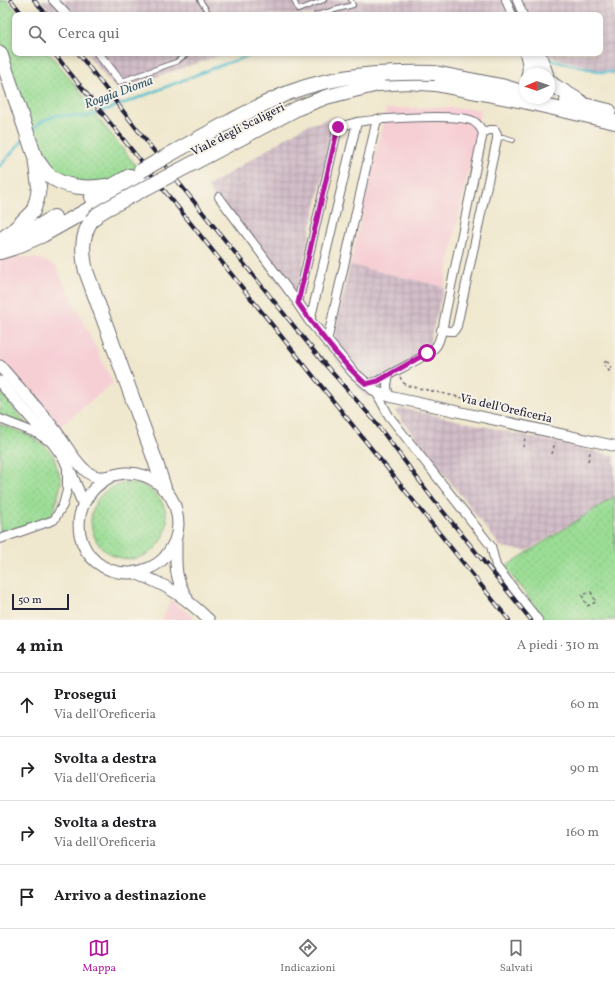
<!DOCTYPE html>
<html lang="it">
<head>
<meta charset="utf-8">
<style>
	:root { --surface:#fff; --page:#f6f6f6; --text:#202124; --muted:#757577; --line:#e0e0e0; --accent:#b5179e }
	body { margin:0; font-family:Vollkorn,serif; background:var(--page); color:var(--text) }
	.compass { position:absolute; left:519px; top:68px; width:36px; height:36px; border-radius:50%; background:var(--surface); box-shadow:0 2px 6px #0003; rotate:268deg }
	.scale { position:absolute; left:12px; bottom:10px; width:57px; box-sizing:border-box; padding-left:4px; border:2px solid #22223b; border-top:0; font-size:11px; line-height:14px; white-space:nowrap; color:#22223b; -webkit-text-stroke:3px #f7f3e8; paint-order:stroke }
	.stop { position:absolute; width:12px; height:12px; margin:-9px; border:3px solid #b5179e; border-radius:50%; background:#fff }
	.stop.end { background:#b5179e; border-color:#fff; box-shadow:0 1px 4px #0008 }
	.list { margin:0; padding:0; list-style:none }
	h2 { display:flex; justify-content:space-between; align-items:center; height:52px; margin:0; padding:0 16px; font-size:17px }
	h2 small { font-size:13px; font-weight:400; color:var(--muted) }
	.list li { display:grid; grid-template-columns:26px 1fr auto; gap:12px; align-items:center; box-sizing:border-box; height:64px; padding:0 16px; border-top:1px solid var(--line) }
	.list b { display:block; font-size:15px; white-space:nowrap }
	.list p { margin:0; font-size:13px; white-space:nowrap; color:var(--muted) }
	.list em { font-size:13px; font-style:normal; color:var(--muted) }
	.icon { flex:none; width:22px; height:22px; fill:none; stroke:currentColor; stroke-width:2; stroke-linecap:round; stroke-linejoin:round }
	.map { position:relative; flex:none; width:615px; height:620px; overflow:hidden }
	.search { position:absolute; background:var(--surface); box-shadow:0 2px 6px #0003; left:12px; right:12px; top:12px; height:44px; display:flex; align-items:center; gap:10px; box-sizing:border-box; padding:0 14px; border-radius:8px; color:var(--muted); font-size:15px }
	.sheet { height:308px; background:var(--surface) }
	nav { display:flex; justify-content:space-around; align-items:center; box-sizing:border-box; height:56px; border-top:1px solid var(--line); background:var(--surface); font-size:11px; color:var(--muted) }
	nav a { display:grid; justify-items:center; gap:2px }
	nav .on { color:var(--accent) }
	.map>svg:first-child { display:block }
	.built { fill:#f6cfd5 }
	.industrial { fill:url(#industrial-grid) }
	.green { fill:url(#green-dots); stroke:#5e8068 }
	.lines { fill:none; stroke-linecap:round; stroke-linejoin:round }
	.stream { stroke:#55c0d0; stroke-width:2.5 }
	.service-casing { stroke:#6a676e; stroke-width:6 }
	.minor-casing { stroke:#6a676e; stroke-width:10 }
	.tertiary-casing { stroke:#6a676e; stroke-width:12 }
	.secondary-casing { stroke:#6a676e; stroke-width:13 }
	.trunk-casing { stroke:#6a676e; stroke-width:16 }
	.path { stroke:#6a676e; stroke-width:1.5; stroke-dasharray:3 3; stroke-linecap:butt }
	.service { stroke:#fff; stroke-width:4 }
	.minor { stroke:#fff; stroke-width:8 }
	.tertiary { stroke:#fff; stroke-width:10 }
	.secondary { stroke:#fff; stroke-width:11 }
	.trunk { stroke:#fff; stroke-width:14 }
	.rail-casing { stroke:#22223b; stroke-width:4 }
	.rail { stroke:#f7f3e8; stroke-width:2.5; stroke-dasharray:8; stroke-linecap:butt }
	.trunk-bridge-casing { stroke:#6a676e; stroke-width:16; stroke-linecap:butt }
	.trunk-bridge { stroke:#fff; stroke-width:14 }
	.route { stroke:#b5179e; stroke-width:5 }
	.labels { text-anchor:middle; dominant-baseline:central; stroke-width:4; stroke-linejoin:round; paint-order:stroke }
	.street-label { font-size:12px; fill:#22223b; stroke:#f7f3e8 }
	.water-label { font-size:13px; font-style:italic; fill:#34596f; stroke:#f7f3e8 }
</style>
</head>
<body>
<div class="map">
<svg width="615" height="620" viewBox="0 0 615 620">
	<defs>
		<pattern id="industrial-grid" width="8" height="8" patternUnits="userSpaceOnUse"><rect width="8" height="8" fill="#d1bdc8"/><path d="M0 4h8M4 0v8" fill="none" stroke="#b3a2ad"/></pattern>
		<pattern id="green-dots" width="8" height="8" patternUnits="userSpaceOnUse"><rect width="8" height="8" fill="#9bdd95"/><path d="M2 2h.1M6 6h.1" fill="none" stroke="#85bd81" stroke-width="1.8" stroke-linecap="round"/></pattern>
	</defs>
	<rect width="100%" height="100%" fill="#f7f3e8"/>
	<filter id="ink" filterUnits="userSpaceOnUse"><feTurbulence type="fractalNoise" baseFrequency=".025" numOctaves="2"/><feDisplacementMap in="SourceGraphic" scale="8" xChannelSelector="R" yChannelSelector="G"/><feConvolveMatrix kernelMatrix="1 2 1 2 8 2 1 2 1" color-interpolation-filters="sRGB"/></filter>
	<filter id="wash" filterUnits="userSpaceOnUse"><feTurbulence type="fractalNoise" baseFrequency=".012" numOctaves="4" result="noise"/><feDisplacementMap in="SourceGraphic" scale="16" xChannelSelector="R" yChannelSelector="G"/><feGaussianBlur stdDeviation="0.9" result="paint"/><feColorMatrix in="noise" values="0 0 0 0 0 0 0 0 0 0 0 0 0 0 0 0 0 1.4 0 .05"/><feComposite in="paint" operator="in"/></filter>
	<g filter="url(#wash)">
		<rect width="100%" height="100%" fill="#f0e8ce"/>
		<g class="built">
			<path d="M432 107 481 109 444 287 350 265 386 109Z"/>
			<path d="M9 257H27L40 259 55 265 113 383 58 428 0 359V259Z"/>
			<path d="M171 600 196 620H162Z"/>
		</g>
		<g class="industrial">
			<path d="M41 0H615V75L539 53H600V15H53Z"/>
			<path d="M86 53H227L117 90Z"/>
			<path d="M336 116 294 304 207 187 303 127Z"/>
			<path d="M350 265 444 287 430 340 437 352 391 382 393 387 366 398 331 352Z"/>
			<path d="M402 408 615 456V496L527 551 501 547 399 416 396 411Z"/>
		</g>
		<g class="green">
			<path d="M0 0H7L19 15H15V53H49L92 106 90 108 137 167 110 182 76 186 41 163 0 48Z"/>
			<path d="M0 393 2 394 27 425 0 415Z"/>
			<path d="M0 424 30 436 46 447 53 455 61 480V484L54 511 49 518 0 533Z"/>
			<circle cx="129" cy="521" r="38"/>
			<path d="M615 496V620H546L505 567Z"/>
		</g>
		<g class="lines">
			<g class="stream">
				<path d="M545 59 602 72H615"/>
				<path d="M31 132 39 123 57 115 87 117 143 96 221 65 259 53"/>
				<path d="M0 166 24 139"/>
			</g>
		</g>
	</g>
	<g filter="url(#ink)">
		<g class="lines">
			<g class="service-casing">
				<g id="service">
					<path d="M200 0 210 15"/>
					<path d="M294 0 298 10 324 0"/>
					<path d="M316 15 353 5 351 0"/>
					<path d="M119 80 122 81 176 62 188 53"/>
					<path d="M497 139 503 137 513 140"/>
				</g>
			</g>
			<g class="minor-casing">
				<g id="minor">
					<path d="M53 0 67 15"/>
					<path d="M506 0 512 15"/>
					<path d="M517 0 523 15"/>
					<path d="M98 53 119 80"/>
					<path d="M219 197 298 303"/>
					<path d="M298 303 338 127 357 122"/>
					<path d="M310 321 357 122C378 119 457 113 473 121 478 124 481 128 483 133"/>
					<path d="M327 341 377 119"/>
					<path d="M366 384 378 381 389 375"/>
					<path d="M376 392 389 416 491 546 496 566 538 620"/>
					<path d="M391 397C385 390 387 383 389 375 399 369 432 354 437 345 443 334 444 318 447 306L480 147 483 133 489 130H495L497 134V139L457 326 454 331H450L441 330"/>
					<path d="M0 419 36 433 47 440"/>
					<path d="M0 539 54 520 63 505 67 490V469"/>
				</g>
			</g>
			<g class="tertiary-casing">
				<path id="tertiary" d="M298 303 310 321 353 372 376 392 391 397 615 446"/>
			</g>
			<g class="secondary-casing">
				<g id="secondary">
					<path d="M0 366C18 387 38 408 55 430 65 443 72 458 84 469 99 484 109 474 126 473 150 472 174 490 177 515 180 530 175 545 165 557 157 566 143 572 130 573 75 574 59 504 110 477"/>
					<path d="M0 382 54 444 65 459 83 503"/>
					<path d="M176 542C176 567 174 576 187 598"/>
					<path d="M135 573C167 585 184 596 209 620"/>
				</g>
			</g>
			<g class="trunk-casing">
				<g id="trunk">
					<path d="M0 53 35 157 39 187 37 199 33 211 13 231 0 240"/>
					<path d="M527 53C529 60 531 67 529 74"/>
					<path d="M538 53 546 74"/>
					<path d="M435 73 501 86 525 93"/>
					<path d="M549 81 553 85 581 102"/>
					<path d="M378 84 407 82 435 84 523 101 615 122"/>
					<path d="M567 101 609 111"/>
					<path d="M37 160C41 165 44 171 49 175 63 188 89 189 106 186"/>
					<path d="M92 197 130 176"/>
					<path d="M91 221C81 237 82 253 86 271L155 460 164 488"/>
					<path d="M10 238 41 225 54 217"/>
					<path d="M0 252 13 248 43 235 146 177"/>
				</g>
			</g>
			<g class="path">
				<path d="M607 361 612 369 609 371 603 363Z"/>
				<path d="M400 377 405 385 530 413 529 418"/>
				<path d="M523 447 526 435"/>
				<path d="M552 454 555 442"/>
				<path d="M588 461 591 449"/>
				<path d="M591 592 596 602 587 606 582 595Z"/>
			</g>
			<use href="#service" class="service"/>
			<use href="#minor" class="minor"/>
			<use href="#tertiary" class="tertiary"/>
			<use href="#secondary" class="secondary"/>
			<use href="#trunk" class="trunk"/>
			<g class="rail-casing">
				<g id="rail">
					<path d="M11 0 23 15"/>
					<path d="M34 0 47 15"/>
					<path d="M54 53 509 620"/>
					<path d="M78 53 175 178 322 361 373 419 433 499 531 620"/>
				</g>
			</g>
			<use href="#rail" class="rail"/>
			<g class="trunk-bridge-casing">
				<g id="trunk-bridge">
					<path d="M141 171C170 154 199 138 229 122 248 112 268 101 288 93 337 74 384 72 435 73"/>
					<path d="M91 221 98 214 108 208 298 108 326 97 378 84"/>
				</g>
			</g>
			<use href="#trunk-bridge" class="trunk-bridge"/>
		</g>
	</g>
	<g class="lines" filter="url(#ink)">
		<path class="route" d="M338 127 298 303C318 332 340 361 366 384L378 381 427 353"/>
	</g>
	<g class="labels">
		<g class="street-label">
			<text transform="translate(238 130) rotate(-27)">Viale degli Scaligeri</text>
			<text transform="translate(506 409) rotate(13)">Via dell'Oreficeria</text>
		</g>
		<g class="water-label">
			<text transform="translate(119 93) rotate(-20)">Roggia Dioma</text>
		</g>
	</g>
</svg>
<svg class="compass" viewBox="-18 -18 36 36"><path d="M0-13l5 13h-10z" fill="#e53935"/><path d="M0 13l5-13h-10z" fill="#757577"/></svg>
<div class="scale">50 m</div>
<div class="stop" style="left:427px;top:353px"></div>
<div class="stop end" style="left:338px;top:127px"></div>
<div class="search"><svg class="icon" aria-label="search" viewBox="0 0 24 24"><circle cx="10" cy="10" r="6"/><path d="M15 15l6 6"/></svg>Cerca qui</div>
</div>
<section class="sheet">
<h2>4 min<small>A piedi · 310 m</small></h2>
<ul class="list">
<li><svg class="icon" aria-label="ahead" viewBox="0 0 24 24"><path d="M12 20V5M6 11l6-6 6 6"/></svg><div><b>Prosegui</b><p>Via dell'Oreficeria</p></div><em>60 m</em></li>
<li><svg class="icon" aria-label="right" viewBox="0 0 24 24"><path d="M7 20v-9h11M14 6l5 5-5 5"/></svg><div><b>Svolta a destra</b><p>Via dell'Oreficeria</p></div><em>90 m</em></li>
<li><svg class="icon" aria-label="right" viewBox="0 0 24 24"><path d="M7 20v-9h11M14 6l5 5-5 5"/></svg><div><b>Svolta a destra</b><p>Via dell'Oreficeria</p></div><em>160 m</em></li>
<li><svg class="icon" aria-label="arrive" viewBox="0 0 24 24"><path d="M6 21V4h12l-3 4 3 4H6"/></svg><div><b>Arrivo a destinazione</b></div></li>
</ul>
</section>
<nav>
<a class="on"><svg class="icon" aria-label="map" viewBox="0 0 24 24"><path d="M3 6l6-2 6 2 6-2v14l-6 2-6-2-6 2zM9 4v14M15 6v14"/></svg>Mappa</a>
<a><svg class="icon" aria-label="directions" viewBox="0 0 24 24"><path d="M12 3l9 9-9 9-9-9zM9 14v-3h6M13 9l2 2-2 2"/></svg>Indicazioni</a>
<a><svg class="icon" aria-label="saved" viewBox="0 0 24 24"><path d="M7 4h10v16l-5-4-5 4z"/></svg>Salvati</a>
</nav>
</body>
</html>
